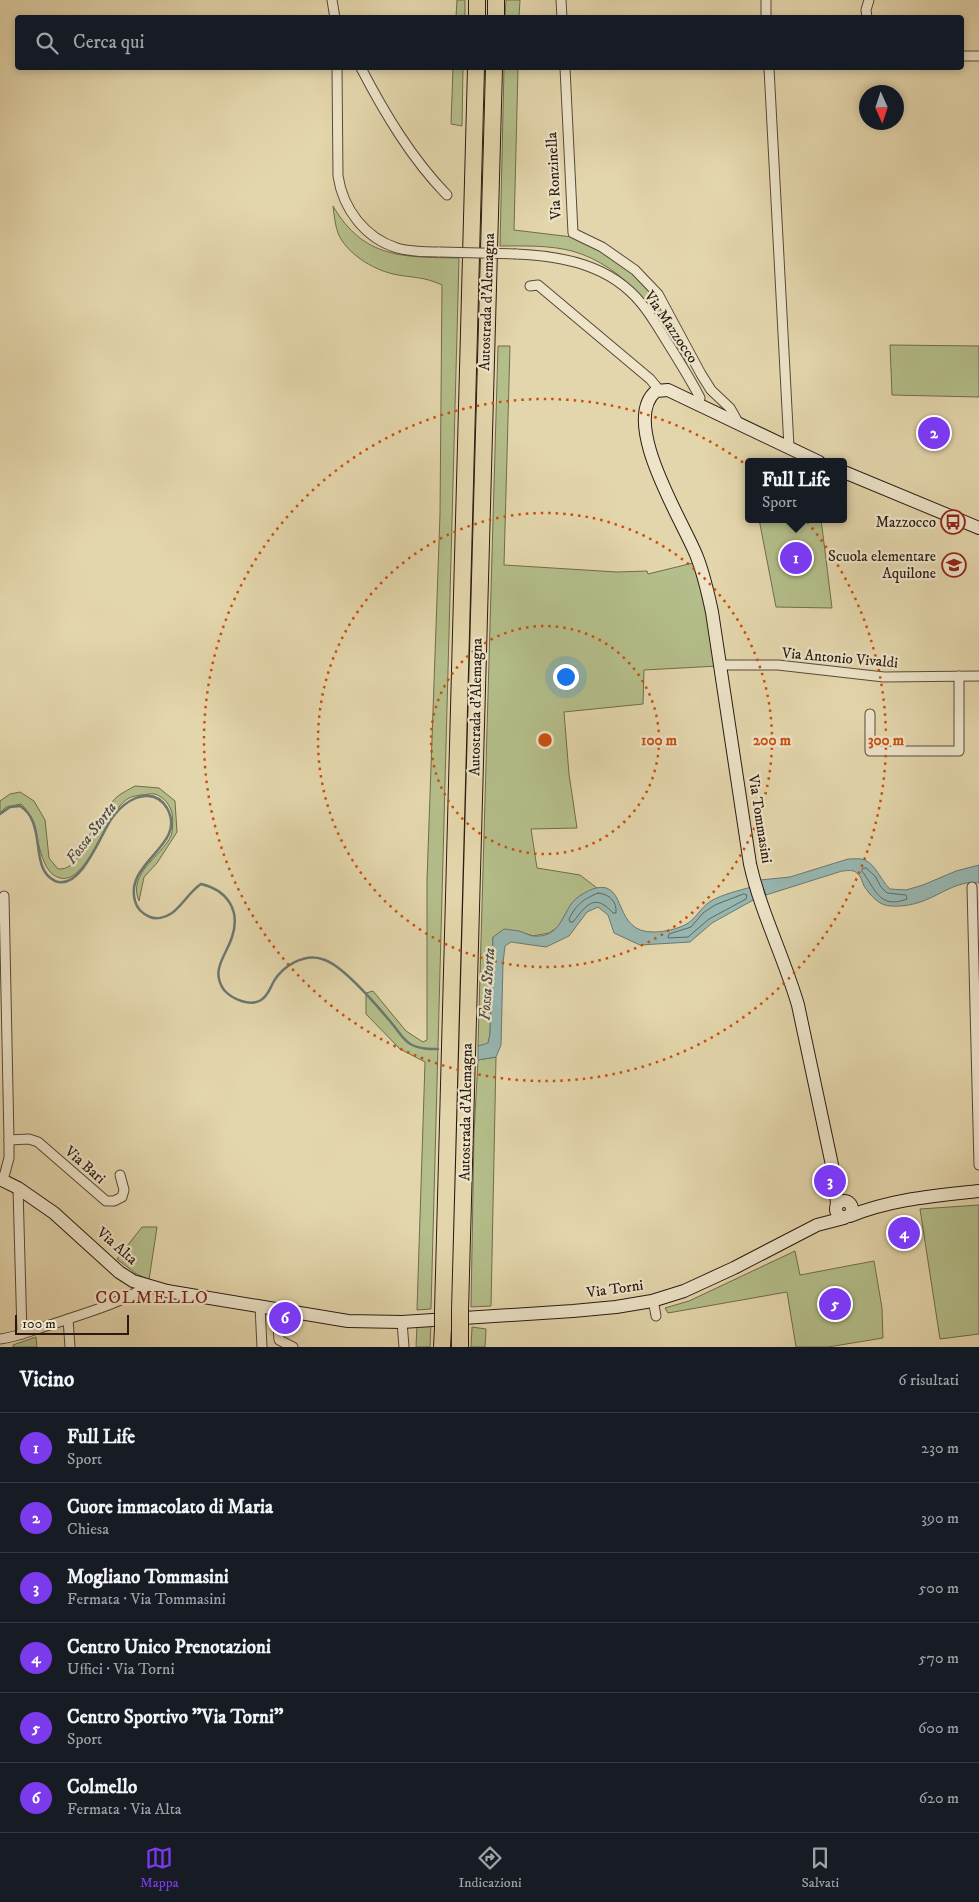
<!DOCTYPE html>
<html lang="it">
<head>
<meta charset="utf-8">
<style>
	:root { --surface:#171b24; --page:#20242c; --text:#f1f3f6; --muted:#9ea1a6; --line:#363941; --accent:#7c3aed }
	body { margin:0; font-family:"IM FELL DW Pica",serif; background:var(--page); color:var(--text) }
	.compass { position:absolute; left:859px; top:85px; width:45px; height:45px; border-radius:50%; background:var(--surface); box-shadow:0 2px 8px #0003; rotate:177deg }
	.scale { position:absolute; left:15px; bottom:12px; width:114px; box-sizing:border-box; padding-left:5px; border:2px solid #2a1a11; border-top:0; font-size:14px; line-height:18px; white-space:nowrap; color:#2a1a11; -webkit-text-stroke:4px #ede4c9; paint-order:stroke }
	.you { position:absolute; left:565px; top:676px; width:18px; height:18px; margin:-12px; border:4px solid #fff; border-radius:50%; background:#1a73e8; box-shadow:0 0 0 8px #1a73e833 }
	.badge { display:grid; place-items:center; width:32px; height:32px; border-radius:50%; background:var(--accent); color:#fff; font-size:16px; font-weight:700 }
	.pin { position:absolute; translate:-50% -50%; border:2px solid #fff; box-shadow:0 1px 5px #0006 }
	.popup { position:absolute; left:745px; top:458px; width:102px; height:65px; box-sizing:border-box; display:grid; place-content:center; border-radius:5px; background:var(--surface); filter:drop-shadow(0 1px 4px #0005); font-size:16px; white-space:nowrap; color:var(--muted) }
	.popup b { font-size:19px; color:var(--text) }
	.popup::after { content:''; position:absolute; left:50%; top:100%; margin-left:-10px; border:10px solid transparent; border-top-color:var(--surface) }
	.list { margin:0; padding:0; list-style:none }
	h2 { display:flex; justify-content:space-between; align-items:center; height:65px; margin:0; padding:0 20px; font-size:21px }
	h2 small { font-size:16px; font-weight:400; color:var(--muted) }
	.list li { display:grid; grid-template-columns:32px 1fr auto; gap:15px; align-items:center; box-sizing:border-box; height:70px; padding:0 20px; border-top:1px solid var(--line) }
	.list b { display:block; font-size:19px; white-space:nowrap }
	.list p { margin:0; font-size:16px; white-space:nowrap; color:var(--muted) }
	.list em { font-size:16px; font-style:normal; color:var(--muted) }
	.icon { flex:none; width:28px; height:28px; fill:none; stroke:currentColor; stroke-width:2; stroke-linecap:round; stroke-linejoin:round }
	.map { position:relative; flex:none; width:979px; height:1347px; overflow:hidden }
	.search { position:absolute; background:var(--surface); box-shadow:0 2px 8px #0003; left:15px; right:15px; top:15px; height:55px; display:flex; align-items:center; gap:12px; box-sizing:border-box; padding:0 18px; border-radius:5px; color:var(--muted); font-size:19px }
	.sheet { height:485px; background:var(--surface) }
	nav { display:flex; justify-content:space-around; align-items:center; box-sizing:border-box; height:70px; border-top:1px solid var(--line); background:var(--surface); font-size:14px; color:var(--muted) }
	nav a { display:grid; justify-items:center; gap:2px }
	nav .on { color:var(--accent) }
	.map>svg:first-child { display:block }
	.green { fill:#b4be8a; stroke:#6f6c4e }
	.water { fill:#97b7b1; stroke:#6b7871 }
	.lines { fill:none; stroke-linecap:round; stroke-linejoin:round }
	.shore { stroke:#606861; stroke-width:1 }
	.stream { stroke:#6b7871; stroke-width:2.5 }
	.street-casing { stroke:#584938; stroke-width:11 }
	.secondary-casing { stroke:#2a1a11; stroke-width:14 }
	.highway-casing { stroke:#2a1a11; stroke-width:18 }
	.street { stroke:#ede4c9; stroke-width:9 }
	.secondary { stroke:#ede4c9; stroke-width:12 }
	.highway { stroke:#e4d6ac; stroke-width:16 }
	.street-bridge-casing { stroke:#584938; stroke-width:11; stroke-linecap:butt }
	.highway-bridge-casing { stroke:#2a1a11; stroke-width:18; stroke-linecap:butt }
	.street-bridge { stroke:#ede4c9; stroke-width:9 }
	.highway-bridge { stroke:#e4d6ac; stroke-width:16 }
	.ring { fill:none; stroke:#cc500d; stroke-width:2.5; stroke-dasharray:2.5 5 }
	.labels { text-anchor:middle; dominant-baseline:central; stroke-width:4.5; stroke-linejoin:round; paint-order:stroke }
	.street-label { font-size:15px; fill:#2a1a11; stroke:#ede4c9 }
	.poi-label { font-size:15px; fill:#2a1a11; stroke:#ede4c9; text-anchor:end }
	.water-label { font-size:16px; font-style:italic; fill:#4b4941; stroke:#ede4c9 }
	.quarter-label { font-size:18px; letter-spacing:1px; fill:#7a1f14; stroke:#ede4c9 }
	.centre { fill:#cc500d; stroke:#ede4c9; stroke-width:2.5 }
	.ring-label { font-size:15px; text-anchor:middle; font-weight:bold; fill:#cc500d; stroke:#ede4c9; stroke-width:4.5; stroke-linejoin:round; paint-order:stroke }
</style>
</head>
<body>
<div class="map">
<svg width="979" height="1347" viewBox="0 0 979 1347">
	<rect width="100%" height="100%" fill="#e4d6ac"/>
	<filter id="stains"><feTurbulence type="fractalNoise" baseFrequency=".004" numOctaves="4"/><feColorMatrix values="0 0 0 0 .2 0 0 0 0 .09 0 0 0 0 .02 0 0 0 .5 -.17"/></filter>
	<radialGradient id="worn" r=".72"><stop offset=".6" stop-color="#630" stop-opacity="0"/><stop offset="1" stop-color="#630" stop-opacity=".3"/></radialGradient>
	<g class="green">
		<path d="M457 0H465V17H456Z"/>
		<path d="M506 0H520L519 17H505Z"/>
		<path d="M453 68H463L462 126 451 124Z"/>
		<path d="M504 68H518L514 230 572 237 615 254 654 289 683 336 687 364C662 317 626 266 572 251 549 245 524 246 500 246Z"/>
		<path d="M333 206C364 259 403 257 459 258L431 1309 417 1310 425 1062 400 1049 366 1014V993L373 991 406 1031 423 1042 427 1040V880L440 514 442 285C423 276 411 278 393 274 372 269 346 253 338 233 335 225 334 214 333 206Z"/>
		<path d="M890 345 979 346V397L892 395Z"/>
		<path d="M498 346H510L504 565 617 572 647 571 648 574 693 563 700 581 718 666 644 670 643 704 564 712 569 774 577 828 531 829 537 868 580 875 597 888 581 895 572 903 558 927 549 933 533 936 518 931 493 937 490 1034 488 1044 478 1046Z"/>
		<path d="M759 519H821L832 608 776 607Z"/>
		<path d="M135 786 159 788 175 801 177 832 157 863 144 877 139 901C127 873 161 857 171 836 173 831 173 819 172 813 170 805 164 797 155 794 151 793 145 795 141 795 137 796 132 796 129 798 106 810 88 885 60 878 35 872 41 820 21 804L6 807 0 813V801L10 794 20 792 34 801 45 820 49 858 58 869C77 870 82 847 90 834 96 825 110 802 118 796 123 792 130 789 135 786Z"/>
		<path d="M496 1057 491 1306 471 1307 474 1133 478 1060Z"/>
		<path d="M979 1205V1334L940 1339 920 1209Z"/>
		<path d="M142 1227H157L149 1280 135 1273 117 1259Z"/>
		<path d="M795 1251 800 1275 874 1261 882 1308 883 1338 828 1347H796L787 1292 668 1313 665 1308 689 1301Z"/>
		<path d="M431 1323 430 1347H416L417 1324Z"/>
		<path d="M472 1327 486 1329 485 1347H471Z"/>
		<path d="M36 1337 37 1347H13V1345Z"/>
	</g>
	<g class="water">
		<path d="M848 859C853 859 861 858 865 860 877 866 881 881 890 889L906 890 923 885 956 871 979 865V883C961 880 944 892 928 899 917 904 903 907 891 906 879 906 870 895 864 886 862 881 861 876 857 873 852 869 847 871 842 871L766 895 760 880 790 877Z"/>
		<path d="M751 887 755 899 712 923 690 942 640 945 614 933 608 915 598 907 587 912 569 936 546 947 511 942 505 946 503 963 501 1045 496 1057 478 1060V1046L488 1043 490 1034 493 937 504 929C509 930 514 930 519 931 523 932 528 935 533 936 557 938 561 920 571 904 576 897 588 890 596 888 628 881 612 933 654 932 665 932 685 928 693 919 699 913 703 906 711 901 723 894 738 891 751 887Z"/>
	</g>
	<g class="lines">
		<g class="shore">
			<path d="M863 868H866L875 876 881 887 887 893 906 895 907 899C879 910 875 888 862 871Z"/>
			<path d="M598 893C610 894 617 902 616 913H613C595 893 587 904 573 922H570L569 919C576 905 583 899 598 893Z"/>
			<path d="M744 894 747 895 746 899 709 919 688 937 668 938 669 934 691 927 703 913 715 905Z"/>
		</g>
		<path class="stream" d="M0 814 10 807 20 806C48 823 28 868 55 881 81 892 101 833 112 818 120 807 132 797 145 796 155 795 162 800 167 808 188 846 124 861 135 901 137 909 143 914 150 917 157 920 166 917 172 913 183 905 189 892 201 884 227 890 241 910 232 937 226 956 210 970 224 990 232 999 250 1007 261 1000 268 996 270 988 274 981 283 966 304 953 322 959 343 964 380 1009 394 1026 399 1032 404 1041 412 1045 420 1049 429 1049 438 1049"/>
		<g class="street-casing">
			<g id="street">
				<path d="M332 0 335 18"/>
				<path d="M561 0 562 18"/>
				<path d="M766 0V18"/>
				<path d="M867 18 866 10 869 0"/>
				<path d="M962 56H979"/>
				<path d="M337 68 338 176C343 209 365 238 397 248 411 252 426 252 440 252"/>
				<path d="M361 68C384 112 411 158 447 195"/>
				<path d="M565 68 573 233 602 247 635 270 658 294 701 374 711 390 730 408 739 424"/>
				<path d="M769 68 789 447"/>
				<path d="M516 254C563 256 610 265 641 303 652 316 660 331 669 345 679 361 689 377 698 394L700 398 698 404"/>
				<path d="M530 286 538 285 650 379 660 391"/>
				<path d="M719 665H778L884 677 979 676"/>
				<path d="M870 714V751H959V676"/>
				<path d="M972 887 979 1165"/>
				<path d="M9 1140 29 1139 38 1142 106 1201H114L122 1197 124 1190 120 1175"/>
				<path d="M3 1180 9 1158V1140L4 896"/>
				<path d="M18 1188 22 1334"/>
				<path d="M653 1300 656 1316"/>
				<path d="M260 1306 262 1347"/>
				<path d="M277 1309 279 1340 293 1347"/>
				<path d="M68 1319 70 1347"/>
				<path d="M402 1322 404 1347"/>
				<path d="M0 1339C18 1337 35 1329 53 1324 85 1313 119 1304 147 1286"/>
			</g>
		</g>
		<g class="secondary-casing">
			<g id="secondary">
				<path d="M819 462 668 390 656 391C619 422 684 523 697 557 704 575 708 593 712 612L750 864C761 913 784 957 798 1005L835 1179 837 1205"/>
				<path d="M844 472 979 528"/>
				<path d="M0 1179 18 1188 54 1213 119 1272 133 1281 167 1291 348 1321 402 1322 573 1311 616 1307 652 1301 684 1291 734 1268 817 1225 844 1218"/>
				<circle cx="844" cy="1209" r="8"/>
				<path d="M850 1216C892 1199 934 1196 979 1191"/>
			</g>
		</g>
		<g class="highway-casing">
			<g id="highway">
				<path d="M477 18V0"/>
				<path d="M496 18V0"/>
				<path d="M460 1310 494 68"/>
				<path d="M443 1311 476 68"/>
				<path d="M442 1347 443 1328"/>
				<path d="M460 1347V1328"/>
			</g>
		</g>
		<use href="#street" class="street"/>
		<use href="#secondary" class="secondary"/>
		<use href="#highway" class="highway"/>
		<g class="street-bridge-casing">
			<path id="street-bridge" d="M440 252 516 254"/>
		</g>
		<g class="highway-bridge-casing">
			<g id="highway-bridge">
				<path d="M443 1328V1311"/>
				<path d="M460 1328V1310"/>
			</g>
		</g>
		<use href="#street-bridge" class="street-bridge"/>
		<use href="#highway-bridge" class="highway-bridge"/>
	</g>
	<g class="ring">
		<circle cx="545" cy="740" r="114"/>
		<circle cx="545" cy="740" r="227"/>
		<circle cx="545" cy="740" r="341"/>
	</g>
	<defs>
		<g id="bus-ring" transform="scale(1.25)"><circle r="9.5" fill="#ede4c9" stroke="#8f2418" stroke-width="1.5"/><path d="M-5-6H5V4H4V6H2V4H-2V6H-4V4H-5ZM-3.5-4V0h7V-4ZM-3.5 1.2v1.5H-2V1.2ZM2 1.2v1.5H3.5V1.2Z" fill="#8f2418"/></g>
		<g id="school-ring" transform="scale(1.25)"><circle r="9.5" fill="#ede4c9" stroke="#8f2418" stroke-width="1.5"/><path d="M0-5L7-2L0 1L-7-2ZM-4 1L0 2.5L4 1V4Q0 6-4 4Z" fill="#8f2418"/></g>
	</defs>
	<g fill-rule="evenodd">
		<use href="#bus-ring" x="953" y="522"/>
		<use href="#school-ring" x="954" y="565"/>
	</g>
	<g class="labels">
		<g class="street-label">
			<text transform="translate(554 176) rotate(-93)">Via Ronzinella</text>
			<text transform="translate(487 302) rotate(-88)">Autostrada d'Alemagna</text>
			<text transform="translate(671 327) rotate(56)">Via Mazzocco</text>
			<text transform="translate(840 658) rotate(5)">Via Antonio Vivaldi</text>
			<text transform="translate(476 707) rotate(-89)">Autostrada d'Alemagna</text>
			<text transform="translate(760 819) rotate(81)">Via Tommasini</text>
			<text transform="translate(466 1112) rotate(-89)">Autostrada d'Alemagna</text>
			<text transform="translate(85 1165) rotate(41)">Via Bari</text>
			<text transform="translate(117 1246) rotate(41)">Via Alta</text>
			<text transform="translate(615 1289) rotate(-8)">Via Torni</text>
		</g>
		<g class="poi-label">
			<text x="936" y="522">Mazzocco</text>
			<text x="936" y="556">Scuola elementare<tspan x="936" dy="17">Aquilone</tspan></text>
		</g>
		<g class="water-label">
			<text transform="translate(91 833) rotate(-53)">Fossa Storta</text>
			<text transform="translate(487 984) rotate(-86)">Fossa Storta</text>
		</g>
		<g class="quarter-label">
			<text x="152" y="1298">COLMELLO</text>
		</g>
	</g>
	<circle cx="545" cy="740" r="8" class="centre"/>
	<g class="ring-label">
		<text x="659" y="745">100 m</text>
		<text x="772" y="745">200 m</text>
		<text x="886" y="745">300 m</text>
	</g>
	<rect width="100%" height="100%" filter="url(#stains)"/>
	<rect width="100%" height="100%" fill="url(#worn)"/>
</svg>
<svg class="compass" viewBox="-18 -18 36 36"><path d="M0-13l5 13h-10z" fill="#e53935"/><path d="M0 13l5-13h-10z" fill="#9ea1a6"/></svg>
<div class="scale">100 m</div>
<div class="you"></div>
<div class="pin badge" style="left:796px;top:558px">1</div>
<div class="popup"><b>Full Life</b>Sport</div>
<div class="pin badge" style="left:934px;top:433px">2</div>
<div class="pin badge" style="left:830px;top:1181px">3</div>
<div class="pin badge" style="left:904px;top:1233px">4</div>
<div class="pin badge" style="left:835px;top:1304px">5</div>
<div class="pin badge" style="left:285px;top:1318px">6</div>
<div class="search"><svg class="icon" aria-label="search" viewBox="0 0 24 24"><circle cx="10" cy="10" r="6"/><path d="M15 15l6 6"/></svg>Cerca qui</div>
</div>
<section class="sheet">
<h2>Vicino<small>6 risultati</small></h2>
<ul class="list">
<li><span class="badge">1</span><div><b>Full Life</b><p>Sport</p></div><em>230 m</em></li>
<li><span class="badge">2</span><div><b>Cuore immacolato di Maria</b><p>Chiesa</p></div><em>390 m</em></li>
<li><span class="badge">3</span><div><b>Mogliano Tommasini</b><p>Fermata · Via Tommasini</p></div><em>500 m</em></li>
<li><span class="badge">4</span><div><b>Centro Unico Prenotazioni</b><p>Uffici · Via Torni</p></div><em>570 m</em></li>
<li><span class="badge">5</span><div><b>Centro Sportivo &quot;Via Torni&quot;</b><p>Sport</p></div><em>600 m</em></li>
<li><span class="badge">6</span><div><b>Colmello</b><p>Fermata · Via Alta</p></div><em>620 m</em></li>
</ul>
</section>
<nav>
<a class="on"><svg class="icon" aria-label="map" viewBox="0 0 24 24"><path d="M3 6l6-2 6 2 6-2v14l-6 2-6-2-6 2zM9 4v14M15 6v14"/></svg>Mappa</a>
<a><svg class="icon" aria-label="directions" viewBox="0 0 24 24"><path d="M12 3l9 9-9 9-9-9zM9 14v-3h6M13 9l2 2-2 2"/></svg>Indicazioni</a>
<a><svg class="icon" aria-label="saved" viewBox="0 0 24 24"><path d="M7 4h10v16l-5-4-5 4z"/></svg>Salvati</a>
</nav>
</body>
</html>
